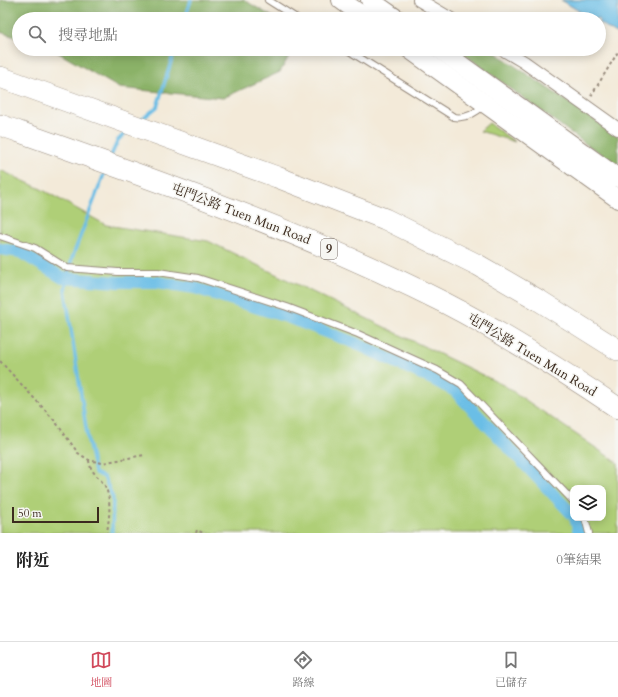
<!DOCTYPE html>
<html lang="zh-TW">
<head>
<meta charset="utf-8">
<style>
	:root { --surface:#fff; --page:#f2f2f2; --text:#222; --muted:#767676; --line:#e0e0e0; --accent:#d1495b }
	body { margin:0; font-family:Cardo,"Noto Serif TC",serif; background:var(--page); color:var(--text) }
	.controls { position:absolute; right:12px; bottom:12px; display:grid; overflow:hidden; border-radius:8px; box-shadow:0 2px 10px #0003 }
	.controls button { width:36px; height:36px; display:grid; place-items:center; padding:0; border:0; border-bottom:1px solid var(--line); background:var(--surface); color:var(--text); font:20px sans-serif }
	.scale { position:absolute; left:12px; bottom:10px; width:87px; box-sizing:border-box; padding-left:4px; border:2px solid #3b2a1e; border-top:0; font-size:11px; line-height:14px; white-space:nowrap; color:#3b2a1e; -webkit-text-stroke:3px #f6f6f2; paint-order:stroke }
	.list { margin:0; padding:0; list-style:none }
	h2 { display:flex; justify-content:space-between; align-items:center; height:52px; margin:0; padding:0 16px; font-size:17px }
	h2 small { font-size:13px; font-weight:400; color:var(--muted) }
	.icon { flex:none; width:22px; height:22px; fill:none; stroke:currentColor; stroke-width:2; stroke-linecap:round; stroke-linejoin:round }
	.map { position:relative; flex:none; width:618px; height:533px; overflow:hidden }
	.search { position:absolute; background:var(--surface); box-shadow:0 2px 10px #0003; left:12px; right:12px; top:12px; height:44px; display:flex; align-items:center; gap:10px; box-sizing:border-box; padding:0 14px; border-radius:22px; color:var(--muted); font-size:15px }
	.sheet { height:108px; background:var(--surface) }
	nav { display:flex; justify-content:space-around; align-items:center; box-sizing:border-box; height:56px; border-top:1px solid var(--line); background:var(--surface); font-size:11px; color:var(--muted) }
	nav a { display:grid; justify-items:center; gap:2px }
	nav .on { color:var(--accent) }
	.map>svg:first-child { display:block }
	.green { fill:#afcf77; stroke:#757c4a; fill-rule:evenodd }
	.forest { fill:#8bb268; stroke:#636e43 }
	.water { fill:#6abee6; stroke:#527482 }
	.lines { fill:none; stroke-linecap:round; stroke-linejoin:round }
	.stream { stroke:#6abee6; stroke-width:3.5 }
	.canal { stroke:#6abee6; stroke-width:12 }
	.service-casing { stroke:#978a7c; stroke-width:8 }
	.minor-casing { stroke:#978a7c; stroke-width:14 }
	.primary-casing { stroke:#978a7c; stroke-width:20 }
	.motorway-casing { stroke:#978a7c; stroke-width:22 }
	.path { stroke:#978a7c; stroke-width:2; stroke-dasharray:3 3; stroke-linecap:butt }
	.service { stroke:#fff; stroke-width:6 }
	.minor { stroke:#fff; stroke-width:12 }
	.primary { stroke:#fff; stroke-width:18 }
	.motorway { stroke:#fff; stroke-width:21 }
	.labels { text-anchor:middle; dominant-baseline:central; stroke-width:3; stroke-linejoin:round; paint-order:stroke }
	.shield { fill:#f6f6f2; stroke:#73675e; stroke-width:1 }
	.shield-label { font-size:12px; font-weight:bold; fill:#3b2a1e }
	.street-label { font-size:13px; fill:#3b2a1e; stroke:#f6f6f2 }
</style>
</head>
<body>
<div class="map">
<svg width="618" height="533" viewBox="0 0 618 533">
	<rect width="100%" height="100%" fill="#f6f6f2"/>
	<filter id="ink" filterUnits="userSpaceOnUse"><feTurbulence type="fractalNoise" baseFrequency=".025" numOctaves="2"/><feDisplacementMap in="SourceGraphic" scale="8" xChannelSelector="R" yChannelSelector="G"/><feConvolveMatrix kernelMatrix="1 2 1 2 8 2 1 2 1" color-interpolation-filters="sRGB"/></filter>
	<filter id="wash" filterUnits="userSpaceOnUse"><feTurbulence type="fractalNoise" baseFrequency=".012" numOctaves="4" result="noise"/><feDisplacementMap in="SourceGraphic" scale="16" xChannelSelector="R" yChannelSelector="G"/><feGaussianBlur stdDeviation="0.9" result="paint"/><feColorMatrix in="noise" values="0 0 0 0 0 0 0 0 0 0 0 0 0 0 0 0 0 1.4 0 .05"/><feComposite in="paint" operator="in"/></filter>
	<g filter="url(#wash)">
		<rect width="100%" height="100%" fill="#f3ead9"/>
		<g class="green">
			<path d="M489 123 515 142 480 131Z"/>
			<path d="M0 170 41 189 106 225 208 241 505 386 618 463V533H0ZM573 488H603V518H573Z"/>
		</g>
		<g class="forest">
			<path d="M0 0H244L276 19H19V38L0 32Z"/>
			<path d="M52 49H293L280 72 223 98 119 88Z"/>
			<path d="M457 49H490L618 136V164L590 147Z"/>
		</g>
		<path class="water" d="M561 0H618V35L599 23V19H592Z"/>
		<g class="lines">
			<g class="stream">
				<path d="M185 19 191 0"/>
				<path d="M141 120 157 107 175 49"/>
				<path d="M110 158 118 140 129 130"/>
				<path d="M106 169 72 258 65 289 88 441 95 473 104 477 113 498 112 533"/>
			</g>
			<g class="canal">
				<path d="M0 249 20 252 63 278 118 282H157L195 288 284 316 355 343 432 379 455 391 573 515"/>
				<path d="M575 518 579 533"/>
			</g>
		</g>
	</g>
	<g filter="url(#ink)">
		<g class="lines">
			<g class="service-casing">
				<g id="service">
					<path d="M268 0 298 19"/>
					<path d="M346 49 454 117C466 119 476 113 484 105"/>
					<path d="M0 236 35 248 67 268 118 272H158L198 278 287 307 358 334 437 370 461 384 573 501"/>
					<path d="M585 518 589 533"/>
				</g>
			</g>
			<g class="minor-casing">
				<g id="minor">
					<path d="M419 0 451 19"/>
					<path d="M502 49 524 62 618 129"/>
				</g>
			</g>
			<g class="primary-casing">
				<g id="primary">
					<path d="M341 0 367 19"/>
					<path d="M370 0 397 19"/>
					<path d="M409 49 618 199"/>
					<path d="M439 49 618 178"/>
				</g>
			</g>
			<g class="motorway-casing">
				<g id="motorway">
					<path d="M0 77 277 177 385 219 478 265 540 301 618 350"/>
					<path d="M0 125C150 178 303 231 445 303 505 334 563 371 618 408"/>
				</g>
			</g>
			<g class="path">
				<path d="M591 96 618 52"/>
				<path d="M0 361 55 421 78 453 89 460 102 463 144 455"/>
				<path d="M89 460C90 473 99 476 105 486 112 501 109 517 107 533"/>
				<path d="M196 533 197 530 203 533"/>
			</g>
			<use href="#service" class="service"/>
			<use href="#minor" class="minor"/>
			<use href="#primary" class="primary"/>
			<use href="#motorway" class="motorway"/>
		</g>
	</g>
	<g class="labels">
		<rect class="shield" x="321" y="239" width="16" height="20" rx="3"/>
		<g class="shield-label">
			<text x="329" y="249">9</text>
		</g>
		<g class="street-label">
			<text transform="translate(241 214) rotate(21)">屯門公路 Tuen Mun Road</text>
			<text transform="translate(532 355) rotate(31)">屯門公路 Tuen Mun Road</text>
		</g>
	</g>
</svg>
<div class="controls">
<button><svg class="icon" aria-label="layers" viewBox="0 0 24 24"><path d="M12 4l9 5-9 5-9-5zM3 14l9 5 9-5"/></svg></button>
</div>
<div class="scale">50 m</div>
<div class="search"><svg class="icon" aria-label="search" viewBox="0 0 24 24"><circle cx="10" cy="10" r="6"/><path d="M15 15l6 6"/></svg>搜尋地點</div>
</div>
<section class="sheet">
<h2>附近<small>0筆結果</small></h2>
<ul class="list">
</ul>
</section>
<nav>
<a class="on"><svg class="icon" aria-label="map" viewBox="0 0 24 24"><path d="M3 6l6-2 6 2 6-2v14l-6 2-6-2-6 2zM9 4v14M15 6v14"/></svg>地圖</a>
<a><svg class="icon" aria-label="directions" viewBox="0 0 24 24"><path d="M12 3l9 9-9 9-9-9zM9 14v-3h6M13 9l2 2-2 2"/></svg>路線</a>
<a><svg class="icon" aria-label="saved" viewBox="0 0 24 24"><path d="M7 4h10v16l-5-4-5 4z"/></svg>已儲存</a>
</nav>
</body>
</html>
